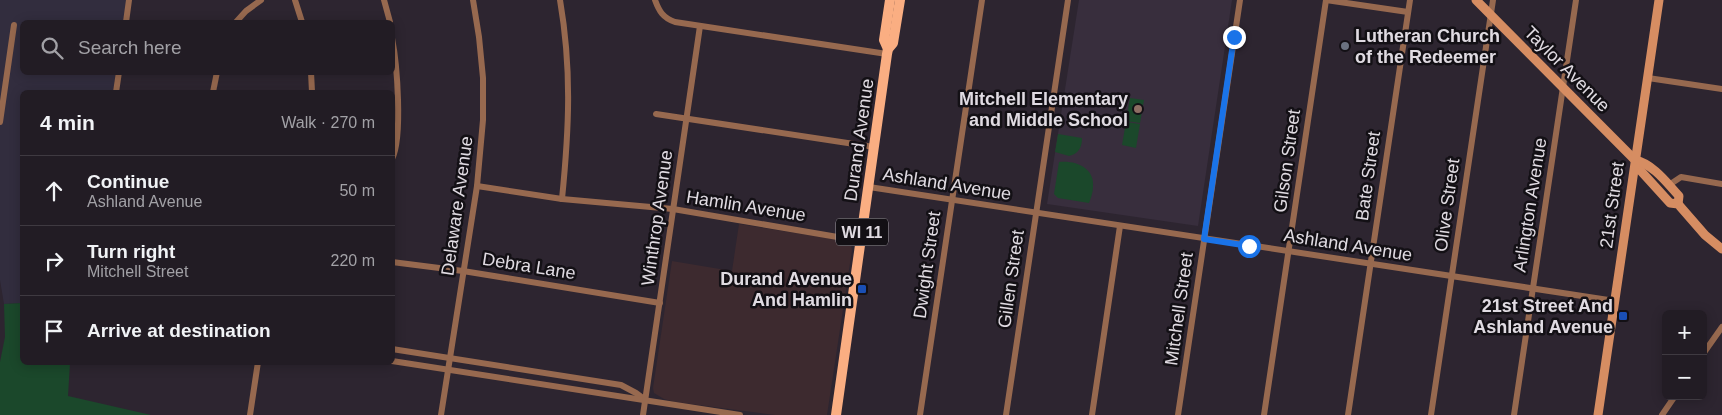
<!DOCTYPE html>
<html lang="en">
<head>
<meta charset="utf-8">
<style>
	:root { --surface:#221c24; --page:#2e2931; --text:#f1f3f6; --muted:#a2a1a6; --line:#3f3a41 }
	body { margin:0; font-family:Arial,sans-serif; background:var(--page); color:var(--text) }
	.controls { position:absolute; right:15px; bottom:15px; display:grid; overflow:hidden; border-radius:8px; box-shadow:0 2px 12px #0003 }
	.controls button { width:45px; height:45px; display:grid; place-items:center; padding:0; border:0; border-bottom:1px solid var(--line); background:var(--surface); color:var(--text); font:25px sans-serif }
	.stop { position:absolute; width:15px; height:15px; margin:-11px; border:4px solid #1a73e8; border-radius:50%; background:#fff }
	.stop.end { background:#1a73e8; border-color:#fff; box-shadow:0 1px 5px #0008 }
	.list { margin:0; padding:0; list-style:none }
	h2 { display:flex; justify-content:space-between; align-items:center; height:65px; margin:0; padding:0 20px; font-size:21px }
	h2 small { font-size:16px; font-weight:400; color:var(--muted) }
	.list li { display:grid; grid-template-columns:32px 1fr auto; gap:15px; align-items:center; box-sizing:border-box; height:70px; padding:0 20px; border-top:1px solid var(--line) }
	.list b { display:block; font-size:19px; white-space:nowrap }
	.list p { margin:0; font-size:16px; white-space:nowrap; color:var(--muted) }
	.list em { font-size:16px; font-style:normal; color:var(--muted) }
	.icon { flex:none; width:28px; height:28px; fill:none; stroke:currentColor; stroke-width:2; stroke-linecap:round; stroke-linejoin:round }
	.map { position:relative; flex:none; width:1722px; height:415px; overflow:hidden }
	.search { position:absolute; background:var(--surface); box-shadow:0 2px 12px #0003; left:20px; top:20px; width:375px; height:55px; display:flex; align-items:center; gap:12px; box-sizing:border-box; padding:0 18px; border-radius:8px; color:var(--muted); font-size:19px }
	.panel { position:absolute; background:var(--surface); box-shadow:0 2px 12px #0003; left:20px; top:90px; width:375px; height:275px; border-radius:8px }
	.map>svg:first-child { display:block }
	.commercial { fill:#3d2a2f }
	.industrial { fill:#322d3e }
	.built { fill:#382e3d }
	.green { fill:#1b482b }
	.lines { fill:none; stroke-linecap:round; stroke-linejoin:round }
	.street { stroke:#97694f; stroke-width:6 }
	.secondary { stroke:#d68d62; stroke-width:9 }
	.primary { stroke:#faae82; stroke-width:10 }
	.route { stroke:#1a73e8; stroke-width:6 }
	.worship-dot { fill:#6b7280; stroke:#131015; stroke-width:2 }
	.education-dot { fill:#8d6e63; stroke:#131015; stroke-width:2 }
	.transit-dot { fill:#1a4fb4; stroke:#131015; stroke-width:2 }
	.labels { text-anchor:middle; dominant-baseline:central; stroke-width:5; stroke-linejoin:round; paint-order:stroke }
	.shield { fill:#131015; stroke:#a29ea4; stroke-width:1 }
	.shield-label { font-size:16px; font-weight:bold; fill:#e0dbe2 }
	.poi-label { font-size:18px; font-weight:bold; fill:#e0dbe2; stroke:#131015; text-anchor:end }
	.street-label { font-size:18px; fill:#e0dbe2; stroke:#131015 }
</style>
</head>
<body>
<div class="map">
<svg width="1722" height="415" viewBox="0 0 1722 415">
	<rect width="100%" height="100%" fill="#2d2530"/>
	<path class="commercial" d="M739 224 834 239 846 241 851 245 852 250 827 415H775L675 402 664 399 654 393 653 388 672 261 732 271Z"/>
	<path class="industrial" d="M0 0H127L124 22H22V72L116 73 113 92H22V303L4 304 0 280Z"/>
	<path class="built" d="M1079 0H1232L1198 226 1047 204Z"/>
	<g class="green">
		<path d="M1130 98 1144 100 1140 123 1126 121Z"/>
		<path d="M1126 122 1140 124 1136 148 1122 145Z"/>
		<path d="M1058 134 1082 138C1082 148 1078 154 1069 156L1055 152Z"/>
		<path d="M1059 162C1076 160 1095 168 1093 187 1093 192 1091 198 1089 203L1058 198 1054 194Z"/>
		<path d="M22 303V362L70 363 68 396 151 415H0V362L5 337 4 304Z"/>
	</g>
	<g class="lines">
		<g class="street">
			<path d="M295 0 302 22"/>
			<path d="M384 0 390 22"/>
			<path d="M560 0C572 70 569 129 562 199"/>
			<path d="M655 0C659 11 663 18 675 22L887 54"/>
			<path d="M1326 0 1408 12"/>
			<path d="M126 22 129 0"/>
			<path d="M236 22 246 11 261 0"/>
			<path d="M392 38C397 63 403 137 392 159"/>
			<path d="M311 72 312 92"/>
			<path d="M1648 78 1722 89"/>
			<path d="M116 92 119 72"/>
			<path d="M213 92 217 72"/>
			<path d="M656 114 874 147"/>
			<path d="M0 122 14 25"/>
			<path d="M1669 185 1681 177 1722 184"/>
			<path d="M477 186 562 199 673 209 861 241"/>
			<path d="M869 187 1615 301"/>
			<path d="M392 262 463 271 660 303"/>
			<path d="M392 349 621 385 636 393 644 399"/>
			<path d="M1703 354 1722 327"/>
			<path d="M392 361 740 415"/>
			<path d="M250 415 258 362"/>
			<path d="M441 415 477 186 483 120V78L479 37 473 0"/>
			<path d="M643 415 700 26"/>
			<path d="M920 415 982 0"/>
			<path d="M1006 415 1068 0"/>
			<path d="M1092 415 1120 226"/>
			<path d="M1178 415 1240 0"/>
			<path d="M1264 415 1326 0"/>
			<path d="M1348 415 1410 0"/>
			<path d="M1431 415 1493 0"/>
			<path d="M1514 415 1576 0"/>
			<path d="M1662 415 1675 396"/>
		</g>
		<g class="secondary">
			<path d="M1476 0 1635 160 1640 170 1670 203 1678 204 1705 235 1722 249"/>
			<path d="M1635 160C1653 164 1667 183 1679 196L1678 204"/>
			<path d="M1598 415 1659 0"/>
		</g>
		<g class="primary">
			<path d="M888 49 884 40 890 0"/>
			<path d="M836 415 887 54 888 49 893 43 900 0"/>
		</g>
	</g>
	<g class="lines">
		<path class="route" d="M1234 37 1204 239 1249 246"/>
	</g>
	<circle class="worship-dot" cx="1345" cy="46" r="5"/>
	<circle class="education-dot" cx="1138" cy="109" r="5"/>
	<g class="transit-dot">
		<rect x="857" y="284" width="10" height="10" rx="2.5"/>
		<rect x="1618" y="311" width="10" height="10" rx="2.5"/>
	</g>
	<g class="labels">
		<rect class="shield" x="836" y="218.5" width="52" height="27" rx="4"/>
		<g class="shield-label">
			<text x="862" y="232">WI 11</text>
		</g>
		<g class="poi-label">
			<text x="1355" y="36" text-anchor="start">Lutheran Church<tspan x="1355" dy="21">of the Redeemer</tspan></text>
			<text x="1128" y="99">Mitchell Elementary<tspan x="1128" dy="21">and Middle School</tspan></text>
			<text x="852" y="279">Durand Avenue<tspan x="852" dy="21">And Hamlin</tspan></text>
			<text x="1613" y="306">21st Street And<tspan x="1613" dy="21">Ashland Avenue</tspan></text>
		</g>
		<g class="street-label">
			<text transform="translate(1567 69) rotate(45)">Taylor Avenue</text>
			<text transform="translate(859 140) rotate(-82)">Durand Avenue</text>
			<text transform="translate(1287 161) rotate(-82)">Gilson Street</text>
			<text transform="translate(1368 176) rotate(-82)">Bate Street</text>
			<text transform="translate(947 184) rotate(9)">Ashland Avenue</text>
			<text transform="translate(1447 205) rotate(-82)">Olive Street</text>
			<text transform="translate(1530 205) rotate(-81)">Arlington Avenue</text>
			<text transform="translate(1612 205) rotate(-82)">21st Street</text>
			<text transform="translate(457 206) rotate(-82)">Delaware Avenue</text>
			<text transform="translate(746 206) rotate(9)">Hamlin Avenue</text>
			<text transform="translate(657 218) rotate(-82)">Winthrop Avenue</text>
			<text transform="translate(1348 245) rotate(9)">Ashland Avenue</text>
			<text transform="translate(927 265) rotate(-82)">Dwight Street</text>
			<text transform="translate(529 266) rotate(9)">Debra Lane</text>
			<text transform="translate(1011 279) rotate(-82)">Gillen Street</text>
			<text transform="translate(1179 309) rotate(-82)">Mitchell Street</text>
		</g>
	</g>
</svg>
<div class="controls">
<button>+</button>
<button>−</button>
</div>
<div class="stop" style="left:1249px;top:246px"></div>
<div class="stop end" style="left:1234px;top:37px"></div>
<div class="search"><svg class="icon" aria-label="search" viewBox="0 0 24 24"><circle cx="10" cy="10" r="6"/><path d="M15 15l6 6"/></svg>Search here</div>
<section class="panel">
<h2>4 min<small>Walk · 270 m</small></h2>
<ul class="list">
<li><svg class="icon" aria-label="ahead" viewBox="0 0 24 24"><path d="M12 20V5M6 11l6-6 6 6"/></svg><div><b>Continue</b><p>Ashland Avenue</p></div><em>50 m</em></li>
<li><svg class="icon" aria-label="right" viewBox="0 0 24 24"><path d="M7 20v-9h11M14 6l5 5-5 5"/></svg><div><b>Turn right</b><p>Mitchell Street</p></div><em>220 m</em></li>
<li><svg class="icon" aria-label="arrive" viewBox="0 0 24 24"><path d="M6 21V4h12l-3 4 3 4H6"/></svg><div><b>Arrive at destination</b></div></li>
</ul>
</section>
</div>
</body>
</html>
